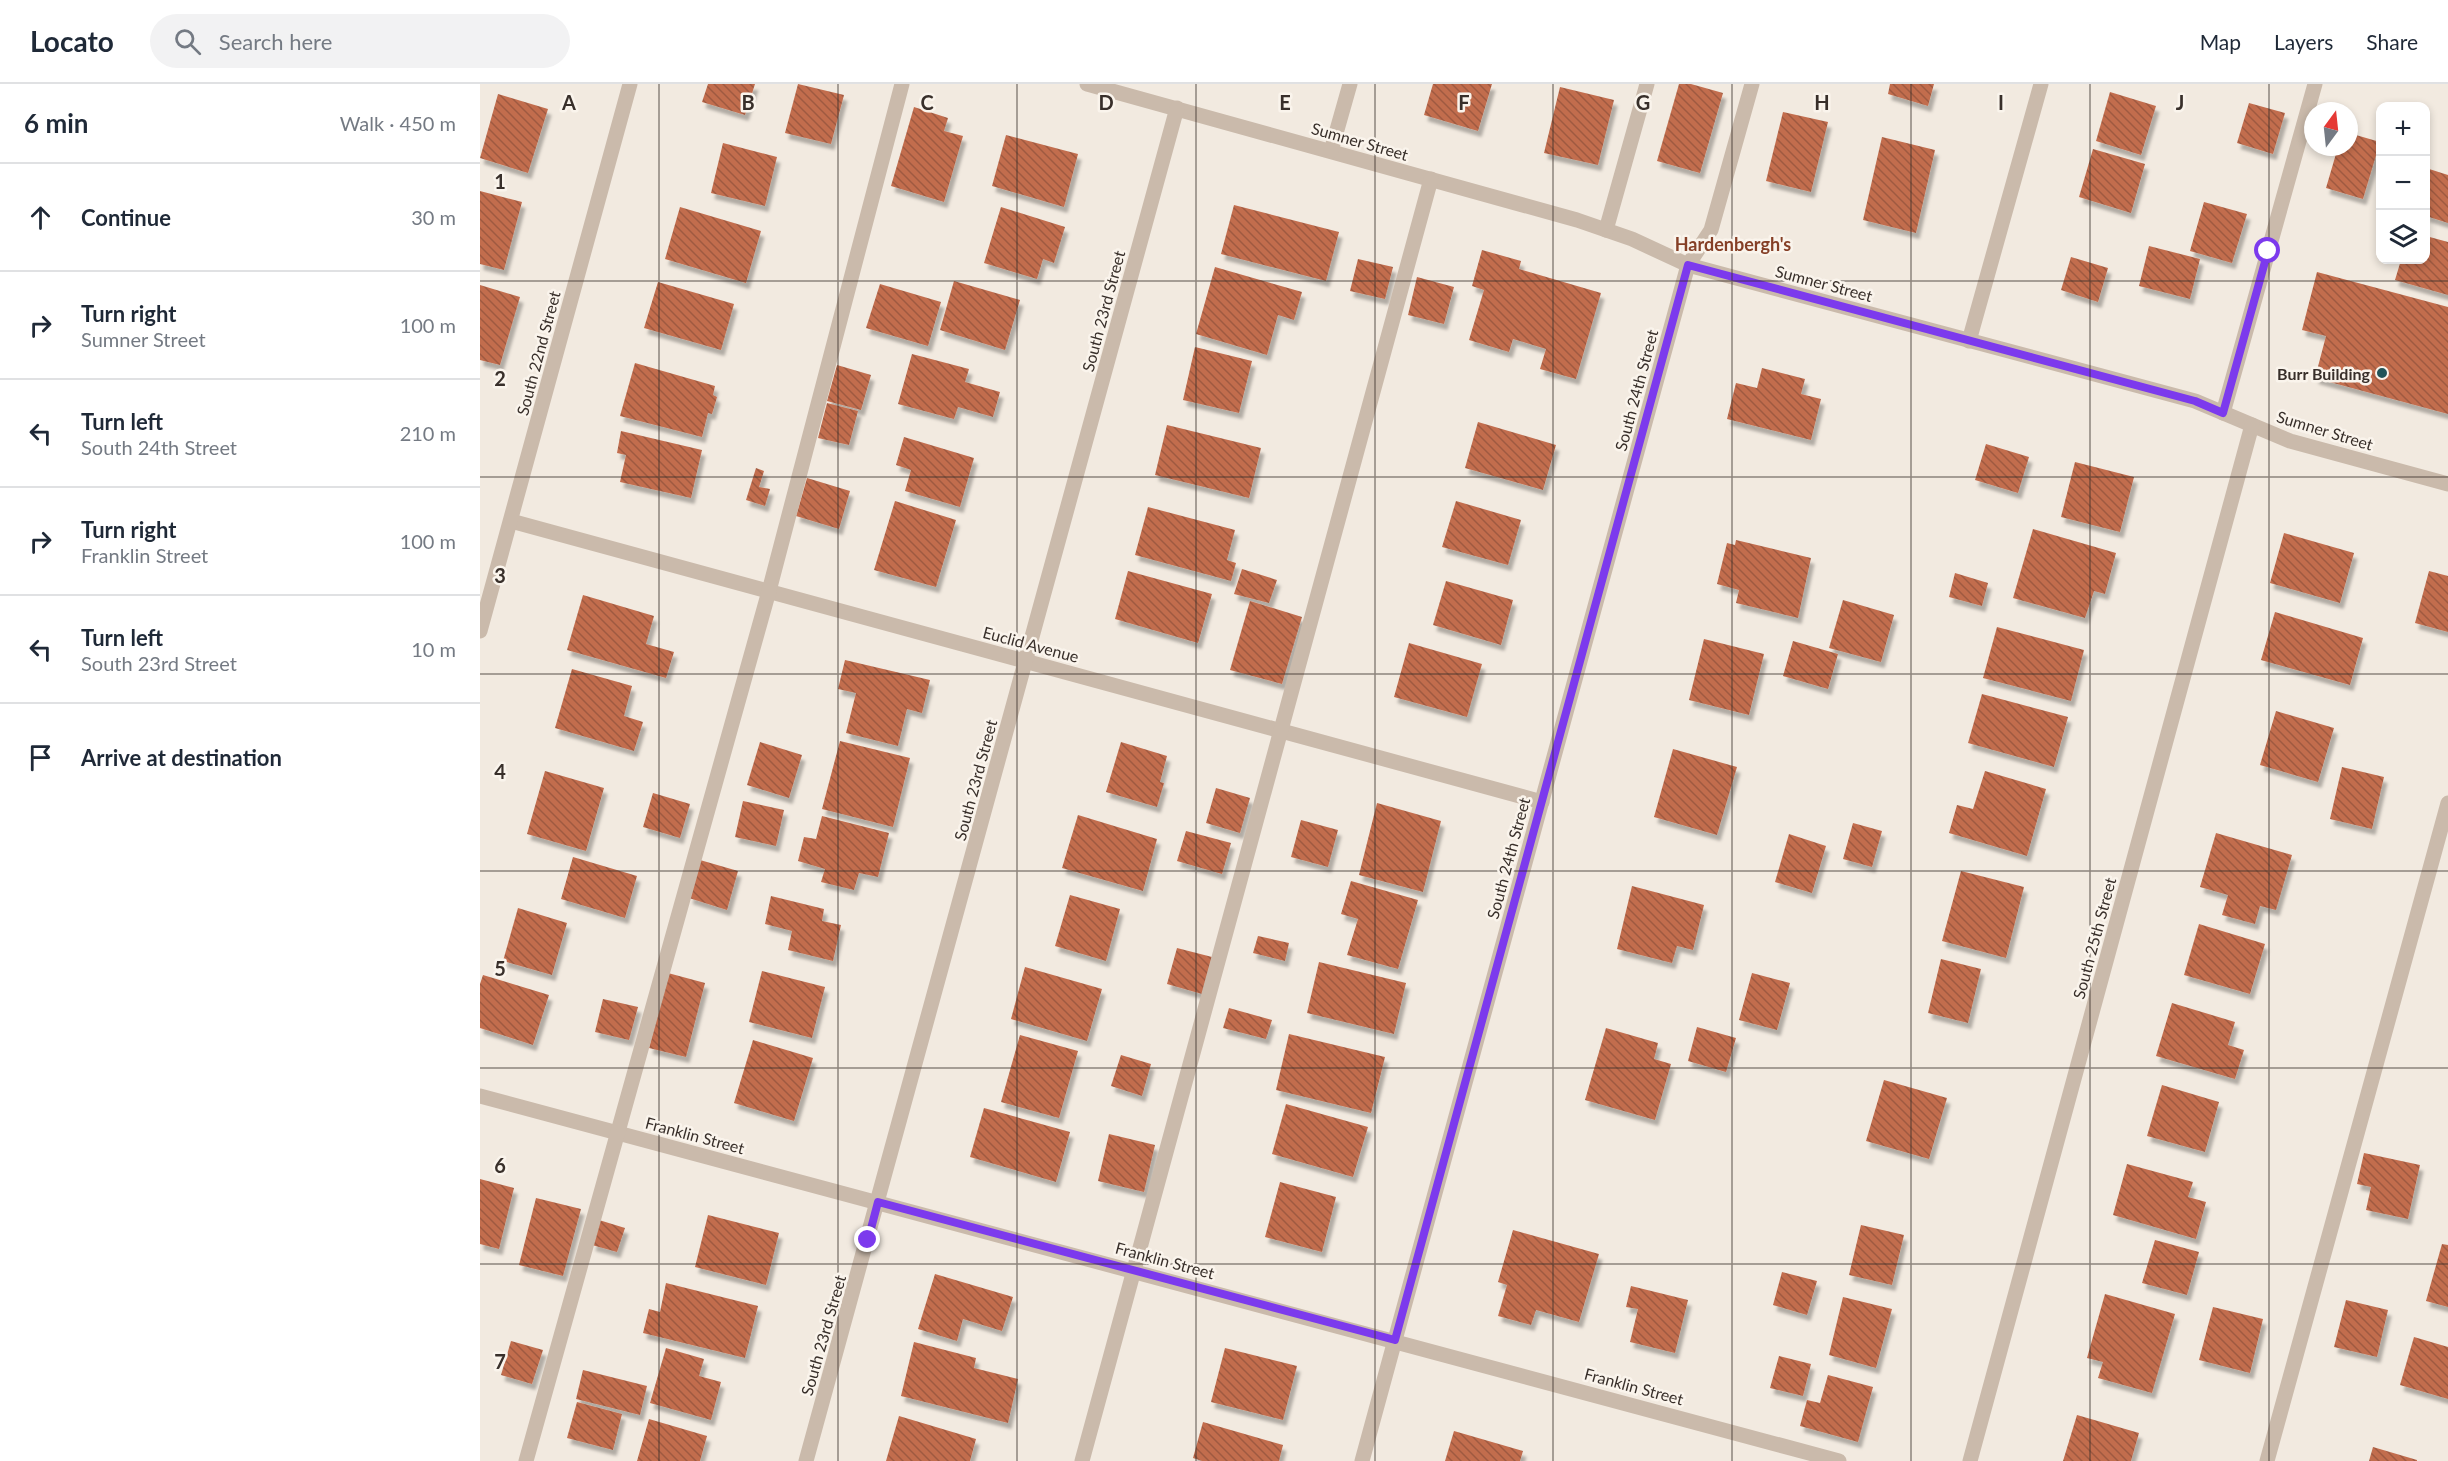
<!DOCTYPE html>
<html lang="en">
<head>
<meta charset="utf-8">
<style>
	:root { --surface:#fff; --page:#f2f2f3; --text:#1f2937; --muted:#747a83; --line:#e0e1e3 }
	body { margin:0; font-family:Lato,sans-serif; background:var(--page); color:var(--text) }
	.controls { position:absolute; right:18px; top:18px; display:grid; overflow:hidden; border-radius:12px; box-shadow:0 3px 9px #0003 }
	.controls button { width:54px; height:54px; display:grid; place-items:center; padding:0; border:0; border-bottom:2px solid var(--line); background:var(--surface); color:var(--text); font:30px sans-serif }
	.compass { position:absolute; left:1824px; top:18px; width:54px; height:54px; border-radius:50%; background:var(--surface); box-shadow:0 3px 9px #0003; rotate:15deg }
	.stop { position:absolute; width:18px; height:18px; margin:-14px; border:4px solid #7c3aed; border-radius:50%; background:#fff }
	.stop.end { background:#7c3aed; border-color:#fff; box-shadow:0 2px 6px #0008 }
	.list { margin:0; padding:0; list-style:none }
	h2 { display:flex; justify-content:space-between; align-items:center; height:78px; margin:0; padding:0 24px; font-size:26px }
	h2 small { font-size:20px; font-weight:400; color:var(--muted) }
	.list li { display:grid; grid-template-columns:39px 1fr auto; gap:18px; align-items:center; box-sizing:border-box; height:108px; padding:0 24px; border-top:2px solid var(--line) }
	.list b { display:block; font-size:22px; white-space:nowrap }
	.list p { margin:0; font-size:20px; white-space:nowrap; color:var(--muted) }
	.list em { font-size:20px; font-style:normal; color:var(--muted) }
	.icon { flex:none; width:33px; height:33px; fill:none; stroke:currentColor; stroke-width:2; stroke-linecap:round; stroke-linejoin:round }
	.map { position:relative; flex:none; width:1968px; height:1377px; overflow:hidden }
	header { display:flex; align-items:center; gap:36px; box-sizing:border-box; height:84px; padding:0 30px; background:var(--surface); border-bottom:2px solid var(--line) }
	header strong { font-size:28px }
	nav { display:flex; gap:33px; margin-inline-start:auto; font-size:21px }
	.search { width:420px; height:54px; background:var(--page); display:flex; align-items:center; gap:15px; box-sizing:border-box; padding:0 21px; border-radius:33px; color:var(--muted); font-size:22px }
	main { display:flex }
	aside { flex:1; background:var(--surface) }
	.map>svg:first-child { display:block }
	.building { fill:url(#building-back-hatch); filter:url(#shadow) }
	.lines { fill:none; stroke-linecap:round; stroke-linejoin:round }
	.minor { stroke:#cabaab; stroke-width:15 }
	.route { stroke:#7c3aed; stroke-width:8 }
	.grid { fill:none; stroke:#382f2a; stroke-width:1.5; stroke-opacity:0.55 }
	.poi-dot { fill:#215459; stroke:#faf4ec; stroke-width:2 }
	.labels { text-anchor:middle; dominant-baseline:central; stroke-width:5; stroke-linejoin:round; paint-order:stroke }
	.street-label { font-size:16px; fill:#382f2a; stroke:#faf4ec }
	.poi-label { font-size:16px; font-weight:bold; fill:#382f2a; stroke:#faf4ec; text-anchor:end }
	.neighbourhood-label { font-size:18px; font-weight:bold; fill:#853f26; stroke:#faf4ec }
	.grid-label { font-size:20px; text-anchor:middle; font-weight:bold; fill:#382f2a; stroke:#faf4ec; stroke-width:5; stroke-linejoin:round; paint-order:stroke }
</style>
</head>
<body>
<header>
<strong>Locato</strong>
<div class="search"><svg class="icon" aria-label="search" viewBox="0 0 24 24"><circle cx="10" cy="10" r="6"/><path d="M15 15l6 6"/></svg>Search here</div>
<nav><a>Map</a><a>Layers</a><a>Share</a></nav>
</header>
<main>
<aside>
<h2>6 min<small>Walk · 450 m</small></h2>
<ul class="list">
<li><svg class="icon" aria-label="ahead" viewBox="0 0 24 24"><path d="M12 20V5M6 11l6-6 6 6"/></svg><div><b>Continue</b></div><em>30 m</em></li>
<li><svg class="icon" aria-label="right" viewBox="0 0 24 24"><path d="M7 20v-9h11M14 6l5 5-5 5"/></svg><div><b>Turn right</b><p>Sumner Street</p></div><em>100 m</em></li>
<li><svg class="icon" aria-label="left" viewBox="0 0 24 24"><path d="M17 20v-9H6M10 6l-5 5 5 5"/></svg><div><b>Turn left</b><p>South 24th Street</p></div><em>210 m</em></li>
<li><svg class="icon" aria-label="right" viewBox="0 0 24 24"><path d="M7 20v-9h11M14 6l5 5-5 5"/></svg><div><b>Turn right</b><p>Franklin Street</p></div><em>100 m</em></li>
<li><svg class="icon" aria-label="left" viewBox="0 0 24 24"><path d="M17 20v-9H6M10 6l-5 5 5 5"/></svg><div><b>Turn left</b><p>South 23rd Street</p></div><em>10 m</em></li>
<li><svg class="icon" aria-label="arrive" viewBox="0 0 24 24"><path d="M6 21V4h12l-3 4 3 4H6"/></svg><div><b>Arrive at destination</b></div></li>
</ul>
</aside>
<div class="map">
<svg width="1968" height="1377" viewBox="0 0 1968 1377">
	<defs>
		<pattern id="building-back-hatch" width="6" height="6" patternUnits="userSpaceOnUse" patternTransform="scale(1.5)"><rect width="6" height="6" fill="#c26d4e"/><path d="M-1 5l2 2M0 0l6 6M5-1l2 2" fill="none" stroke="#9f5a41"/></pattern>
		<filter id="shadow"><feDropShadow dx="3.5" dy="6" stdDeviation="1.5" flood-color="#0004"/></filter>
	</defs>
	<rect width="100%" height="100%" fill="#f2eae0"/>
	<g class="building">
		<path d="M228 0H275L265 31 222 18Z"/>
		<path d="M318 0 364 11 351 60 305 49Z"/>
		<path d="M953 0H1012L998 47 944 31Z"/>
		<path d="M1199 0H1211L1243 9 1220 89 1177 77Z"/>
		<path d="M1410 0H1454L1448 22 1408 10Z"/>
		<path d="M1080 3 1134 16 1118 81 1064 69Z"/>
		<path d="M1630 8 1676 22 1661 71 1616 57Z"/>
		<path d="M18 10 68 25 48 89 0 74Z"/>
		<path d="M1769 19 1805 29 1793 70 1757 59Z"/>
		<path d="M434 23 468 34 464 47 483 52 464 118 411 102Z"/>
		<path d="M1303 28 1348 38 1331 108 1286 97Z"/>
		<path d="M1869 49 1900 58 1883 115 1846 104 1858 63H1869Z"/>
		<path d="M526 51 598 70 584 123 512 102Z"/>
		<path d="M1402 53 1455 66 1436 149 1383 136Z"/>
		<path d="M243 59 297 73 285 122 231 109Z"/>
		<path d="M1613 65 1665 80 1651 129 1599 113Z"/>
		<path d="M1946 84 1968 91V139L1946 132Z"/>
		<path d="M0 107 42 118 24 186 0 180Z"/>
		<path d="M1724 118 1767 130 1752 179 1710 167Z"/>
		<path d="M754 121 859 148 846 197 741 170Z"/>
		<path d="M200 123 281 147 266 199 185 175Z"/>
		<path d="M521 123 585 143 574 179 563 175 557 195 504 179Z"/>
		<path d="M1946 152 1968 158V211L1915 196 1921 176H1946Z"/>
		<path d="M1669 162 1720 175 1710 215 1659 202Z"/>
		<path d="M1002 166 1041 177 1039 185 1121 209 1096 295 1060 285 1066 265 1033 255 1029 268 989 256 1004 206 992 202Z"/>
		<path d="M1591 173 1628 184 1618 218 1581 206Z"/>
		<path d="M878 175 913 183 905 215 870 207Z"/>
		<path d="M735 183 822 208 814 236 798 231 787 271 716 250Z"/>
		<path d="M1837 188 1968 223V330L1835 294 1846 252 1822 246Z"/>
		<path d="M937 193 974 203 964 240 928 231Z"/>
		<path d="M474 197 540 216 525 266 460 246Z"/>
		<path d="M178 198 254 220 241 266 164 244Z"/>
		<path d="M400 200 461 218 448 262 386 244Z"/>
		<path d="M0 201 40 213 20 281 0 276Z"/>
		<path d="M715 263 772 277 759 329 703 316Z"/>
		<path d="M432 270 489 285 485 298 520 308 513 333 478 323 474 335 418 320Z"/>
		<path d="M155 279 235 302 233 311 237 313 232 330 228 329 222 353 140 332Z"/>
		<path d="M357 281 391 291 381 326 347 317Z"/>
		<path d="M1282 284 1325 295 1321 310 1341 315 1331 356 1247 335 1256 299 1277 304Z"/>
		<path d="M347 319 378 327 369 361 338 354Z"/>
		<path d="M998 338 1076 361 1063 406 985 384Z"/>
		<path d="M687 341 781 364 769 414 675 391Z"/>
		<path d="M141 347 222 366 211 414 140 398 146 371 137 369Z"/>
		<path d="M424 353 494 374 480 423 425 407 431 386 416 381Z"/>
		<path d="M1506 360 1549 373 1538 409 1495 396Z"/>
		<path d="M1595 378 1654 393 1640 448 1581 433Z"/>
		<path d="M276 384 284 387 279 403 290 405 285 422 266 416Z"/>
		<path d="M327 394 370 407 359 445 316 432Z"/>
		<path d="M415 417 476 436 456 503 394 486Z"/>
		<path d="M976 417 1041 436 1028 481 962 463Z"/>
		<path d="M668 423 755 446 747 476 756 479 751 497 655 471Z"/>
		<path d="M1553 445 1636 469 1625 510 1614 507 1605 534 1533 514Z"/>
		<path d="M1804 449 1874 469 1860 519 1790 499Z"/>
		<path d="M1256 456 1331 474 1318 534 1256 519 1259 506 1237 500 1247 459 1255 461Z"/>
		<path d="M762 485 797 496 789 519 754 510Z"/>
		<path d="M648 487 732 510 718 559 635 535Z"/>
		<path d="M1949 487 1968 492V548L1935 539Z"/>
		<path d="M1475 489 1508 499 1502 522 1469 513Z"/>
		<path d="M966 497 1033 516 1021 561 953 541Z"/>
		<path d="M103 511 174 532 166 560 194 568 186 594 87 566Z"/>
		<path d="M1363 516 1414 531 1401 578 1349 564Z"/>
		<path d="M770 517 822 533 802 600 750 586Z"/>
		<path d="M1795 528 1883 554 1870 601 1781 576Z"/>
		<path d="M1517 543 1604 566 1591 617 1503 594Z"/>
		<path d="M1224 555 1284 570 1269 631 1209 616Z"/>
		<path d="M1313 557 1358 570 1348 605 1303 592Z"/>
		<path d="M929 559 1002 580 987 633 914 613Z"/>
		<path d="M365 576 450 596 442 629 427 625 418 662 366 649 376 609 358 605Z"/>
		<path d="M92 585 152 602 144 632 163 638 154 667 75 644Z"/>
		<path d="M1502 610 1588 633 1574 683 1488 659Z"/>
		<path d="M1796 627 1854 644 1838 698 1780 681Z"/>
		<path d="M360 657 430 674 413 743 342 725Z"/>
		<path d="M280 658 322 671 309 714 267 701Z"/>
		<path d="M641 658 687 672 680 698 684 699 677 723 626 708Z"/>
		<path d="M1193 665 1257 683 1237 751 1174 733Z"/>
		<path d="M1862 683 1904 693 1892 745 1850 735Z"/>
		<path d="M65 687 124 704 106 767 47 750Z"/>
		<path d="M1505 687 1566 705 1547 772 1469 749 1477 721 1493 725Z"/>
		<path d="M736 704 770 714 760 749 726 739Z"/>
		<path d="M173 709 210 720 200 754 163 743Z"/>
		<path d="M263 717 304 726 296 762 255 753Z"/>
		<path d="M897 719 961 737 943 808 879 791Z"/>
		<path d="M598 731 677 755 663 807 582 784Z"/>
		<path d="M342 732 409 749 398 793 379 789 374 806 341 798 345 785 318 777 324 753 336 755Z"/>
		<path d="M821 736 858 746 848 783 811 773Z"/>
		<path d="M1373 739 1402 747 1392 783 1363 775Z"/>
		<path d="M706 747 751 759 742 790 697 777Z"/>
		<path d="M1736 749 1812 771 1796 826 1780 822 1775 840 1742 831 1748 811 1720 803Z"/>
		<path d="M1309 750 1346 762 1332 809 1295 798Z"/>
		<path d="M93 773 157 792 145 834 81 815Z"/>
		<path d="M220 776 258 787 247 826 209 814Z"/>
		<path d="M1481 787 1544 803 1526 874 1462 857Z"/>
		<path d="M871 797 938 816 918 885 867 871 878 835 861 830Z"/>
		<path d="M1152 802 1224 821 1213 866 1197 862 1192 879 1137 865Z"/>
		<path d="M590 811 640 825 626 877 575 862Z"/>
		<path d="M291 812 344 825 342 837 361 841 353 877 308 866 312 847 285 840Z"/>
		<path d="M38 824 87 839 72 891 23 877Z"/>
		<path d="M1719 840 1785 860 1770 910 1704 891Z"/>
		<path d="M778 852 809 859 805 877 773 869Z"/>
		<path d="M697 864 732 873 722 910 687 900Z"/>
		<path d="M1461 875 1501 885 1488 939 1448 929Z"/>
		<path d="M839 878 926 899 914 950 827 929Z"/>
		<path d="M545 883 622 905 607 957 531 935Z"/>
		<path d="M282 887 345 903 332 954 269 938Z"/>
		<path d="M188 889 225 899 206 973 169 964Z"/>
		<path d="M1272 889 1310 899 1297 946 1259 936Z"/>
		<path d="M3 891 69 911 53 961 0 944V900Z"/>
		<path d="M123 915 158 923 149 956 115 948Z"/>
		<path d="M1692 919 1755 938 1748 961 1764 966 1755 995 1676 972Z"/>
		<path d="M749 924 792 936 786 955 743 944Z"/>
		<path d="M1217 943 1256 954 1246 988 1208 977Z"/>
		<path d="M1126 944 1178 959 1174 975 1191 980 1175 1036 1105 1016Z"/>
		<path d="M809 950 905 973 891 1029 796 1006Z"/>
		<path d="M540 951 598 967 579 1034 521 1018Z"/>
		<path d="M273 956 333 974 314 1037 254 1019Z"/>
		<path d="M641 971 671 980 662 1012 631 1002Z"/>
		<path d="M1404 996 1467 1014 1449 1075 1386 1057Z"/>
		<path d="M1682 1001 1739 1018 1725 1068 1667 1052Z"/>
		<path d="M806 1020 888 1043 873 1093 792 1070Z"/>
		<path d="M504 1024 590 1048 576 1098 490 1073Z"/>
		<path d="M629 1050 675 1061 664 1108 618 1097Z"/>
		<path d="M1884 1069 1940 1081 1928 1135 1886 1126 1891 1103 1877 1100Z"/>
		<path d="M1647 1080 1713 1098 1708 1113 1726 1118 1716 1155 1633 1131Z"/>
		<path d="M0 1095 34 1104 19 1165 0 1160Z"/>
		<path d="M800 1098 856 1113 842 1168 785 1153Z"/>
		<path d="M56 1114 101 1125 83 1192 39 1181Z"/>
		<path d="M228 1131 299 1149 286 1201 215 1183Z"/>
		<path d="M119 1136 145 1144 137 1168 112 1161Z"/>
		<path d="M1381 1141 1424 1151 1412 1201 1369 1191Z"/>
		<path d="M1033 1146 1119 1170 1099 1238 1056 1226 1051 1241 1018 1232 1027 1201 1018 1198Z"/>
		<path d="M1675 1156 1719 1168 1707 1211 1662 1199Z"/>
		<path d="M1962 1160 1968 1161V1223L1946 1217Z"/>
		<path d="M1302 1188 1337 1197 1327 1231 1293 1221Z"/>
		<path d="M455 1190 533 1213 522 1247 483 1235 477 1257 438 1245Z"/>
		<path d="M186 1199 278 1222 265 1274 163 1249 169 1225 180 1228Z"/>
		<path d="M1151 1202 1208 1216 1195 1269 1150 1258 1158 1225 1146 1223Z"/>
		<path d="M1625 1210 1695 1230 1672 1309 1618 1294 1623 1278 1607 1274Z"/>
		<path d="M1363 1213 1412 1225 1396 1284 1349 1271Z"/>
		<path d="M1866 1216 1908 1226 1897 1273 1854 1263Z"/>
		<path d="M1733 1223 1783 1235 1770 1289 1719 1276Z"/>
		<path d="M1934 1253 1968 1263V1315L1920 1301Z"/>
		<path d="M31 1257 63 1266 52 1300 21 1291Z"/>
		<path d="M434 1258 496 1274 494 1284 538 1295 528 1339 421 1312Z"/>
		<path d="M186 1264 224 1275 219 1292 241 1298 231 1336 170 1319Z"/>
		<path d="M745 1264 817 1282 803 1336 731 1318Z"/>
		<path d="M1299 1272 1331 1280 1323 1312 1290 1304Z"/>
		<path d="M103 1286 167 1302 160 1331 96 1315Z"/>
		<path d="M1348 1291 1393 1303 1378 1358 1320 1342 1327 1316 1340 1319Z"/>
		<path d="M97 1318 142 1330 133 1366 87 1354Z"/>
		<path d="M1597 1331 1659 1349 1651 1377H1583Z"/>
		<path d="M419 1332 496 1355 490 1377H406Z"/>
		<path d="M169 1335 227 1352 220 1377H157Z"/>
		<path d="M723 1338 803 1361 799 1377H722L713 1374Z"/>
		<path d="M974 1347 1043 1367 1040 1377H965Z"/>
		<path d="M1893 1363 1937 1376V1377H1889Z"/>
	</g>
	<g class="lines">
		<g class="minor">
			<path d="M607 0 1097 136 1152 155 1208 181 1715 317 1810 357 1968 400"/>
			<path d="M851 67 870 0"/>
			<path d="M1126 146 1167 0"/>
			<path d="M1489 257 1561 0"/>
			<path d="M1743 329 1835 0"/>
			<path d="M31 437 1062 718"/>
			<path d="M0 547 150 0"/>
			<path d="M0 1012 1359 1377"/>
			<path d="M46 1377 289 507 422 0"/>
			<path d="M326 1377 697 24"/>
			<path d="M602 1377 951 95"/>
			<path d="M882 1377 1208 181 1231 146 1272 0"/>
			<path d="M1490 1377 1772 341"/>
			<path d="M1787 1377 1968 719"/>
		</g>
	</g>
	<g class="lines">
		<path class="route" d="M388 1156 398 1118 915 1256 1208 181 1715 317 1743 329 1788 167"/>
	</g>
	<path class="grid" d="M179 0V1377M358 0V1377M537 0V1377M716 0V1377M895 0V1377M1073 0V1377M1252 0V1377M1431 0V1377M1610 0V1377M1789 0V1377M0 197H1968M0 393H1968M0 590H1968M0 787H1968M0 984H1968M0 1180H1968"/>
	<circle class="poi-dot" cx="1902" cy="289" r="6"/>
	<g class="labels">
		<g class="street-label">
			<text transform="translate(880 57) rotate(16)">Sumner Street</text>
			<text transform="translate(1344 199) rotate(15)">Sumner Street</text>
			<text transform="translate(623 227) rotate(-75)">South 23rd Street</text>
			<text transform="translate(58 269) rotate(-75)">South 22nd Street</text>
			<text transform="translate(1156 306) rotate(-75)">South 24th Street</text>
			<text transform="translate(1845 346) rotate(17)">Sumner Street</text>
			<text transform="translate(551 560) rotate(15)">Euclid Avenue</text>
			<text transform="translate(495 696) rotate(-75)">South 23rd Street</text>
			<text transform="translate(1028 774) rotate(-75)">South 24th Street</text>
			<text transform="translate(1614 854) rotate(-75)">South 25th Street</text>
			<text transform="translate(215 1051) rotate(15)">Franklin Street</text>
			<text transform="translate(685 1176) rotate(15)">Franklin Street</text>
			<text transform="translate(343 1251) rotate(-74)">South 23rd Street</text>
			<text transform="translate(1154 1302) rotate(15)">Franklin Street</text>
		</g>
		<g class="poi-label">
			<text x="1890" y="289">Burr Building</text>
		</g>
		<g class="neighbourhood-label">
			<text x="1253" y="160">Hardenbergh's</text>
		</g>
	</g>
	<g class="grid-label">
		<text x="89" y="26">A</text>
		<text x="268" y="26">B</text>
		<text x="447" y="26">C</text>
		<text x="626" y="26">D</text>
		<text x="805" y="26">E</text>
		<text x="984" y="26">F</text>
		<text x="1163" y="26">G</text>
		<text x="1342" y="26">H</text>
		<text x="1521" y="26">I</text>
		<text x="1700" y="26">J</text>
		<text x="20" y="105">1</text>
		<text x="20" y="302">2</text>
		<text x="20" y="499">3</text>
		<text x="20" y="695">4</text>
		<text x="20" y="892">5</text>
		<text x="20" y="1089">6</text>
		<text x="20" y="1285">7</text>
	</g>
</svg>
<div class="controls">
<button>+</button>
<button>−</button>
<button><svg class="icon" aria-label="layers" viewBox="0 0 24 24"><path d="M12 4l9 5-9 5-9-5zM3 14l9 5 9-5"/></svg></button>
</div>
<svg class="compass" viewBox="-18 -18 36 36"><path d="M0-13l5 13h-10z" fill="#e53935"/><path d="M0 13l5-13h-10z" fill="#747a83"/></svg>
<div class="stop" style="left:1788px;top:167px"></div>
<div class="stop end" style="left:388px;top:1156px"></div>
</div>
</main>
</body>
</html>
